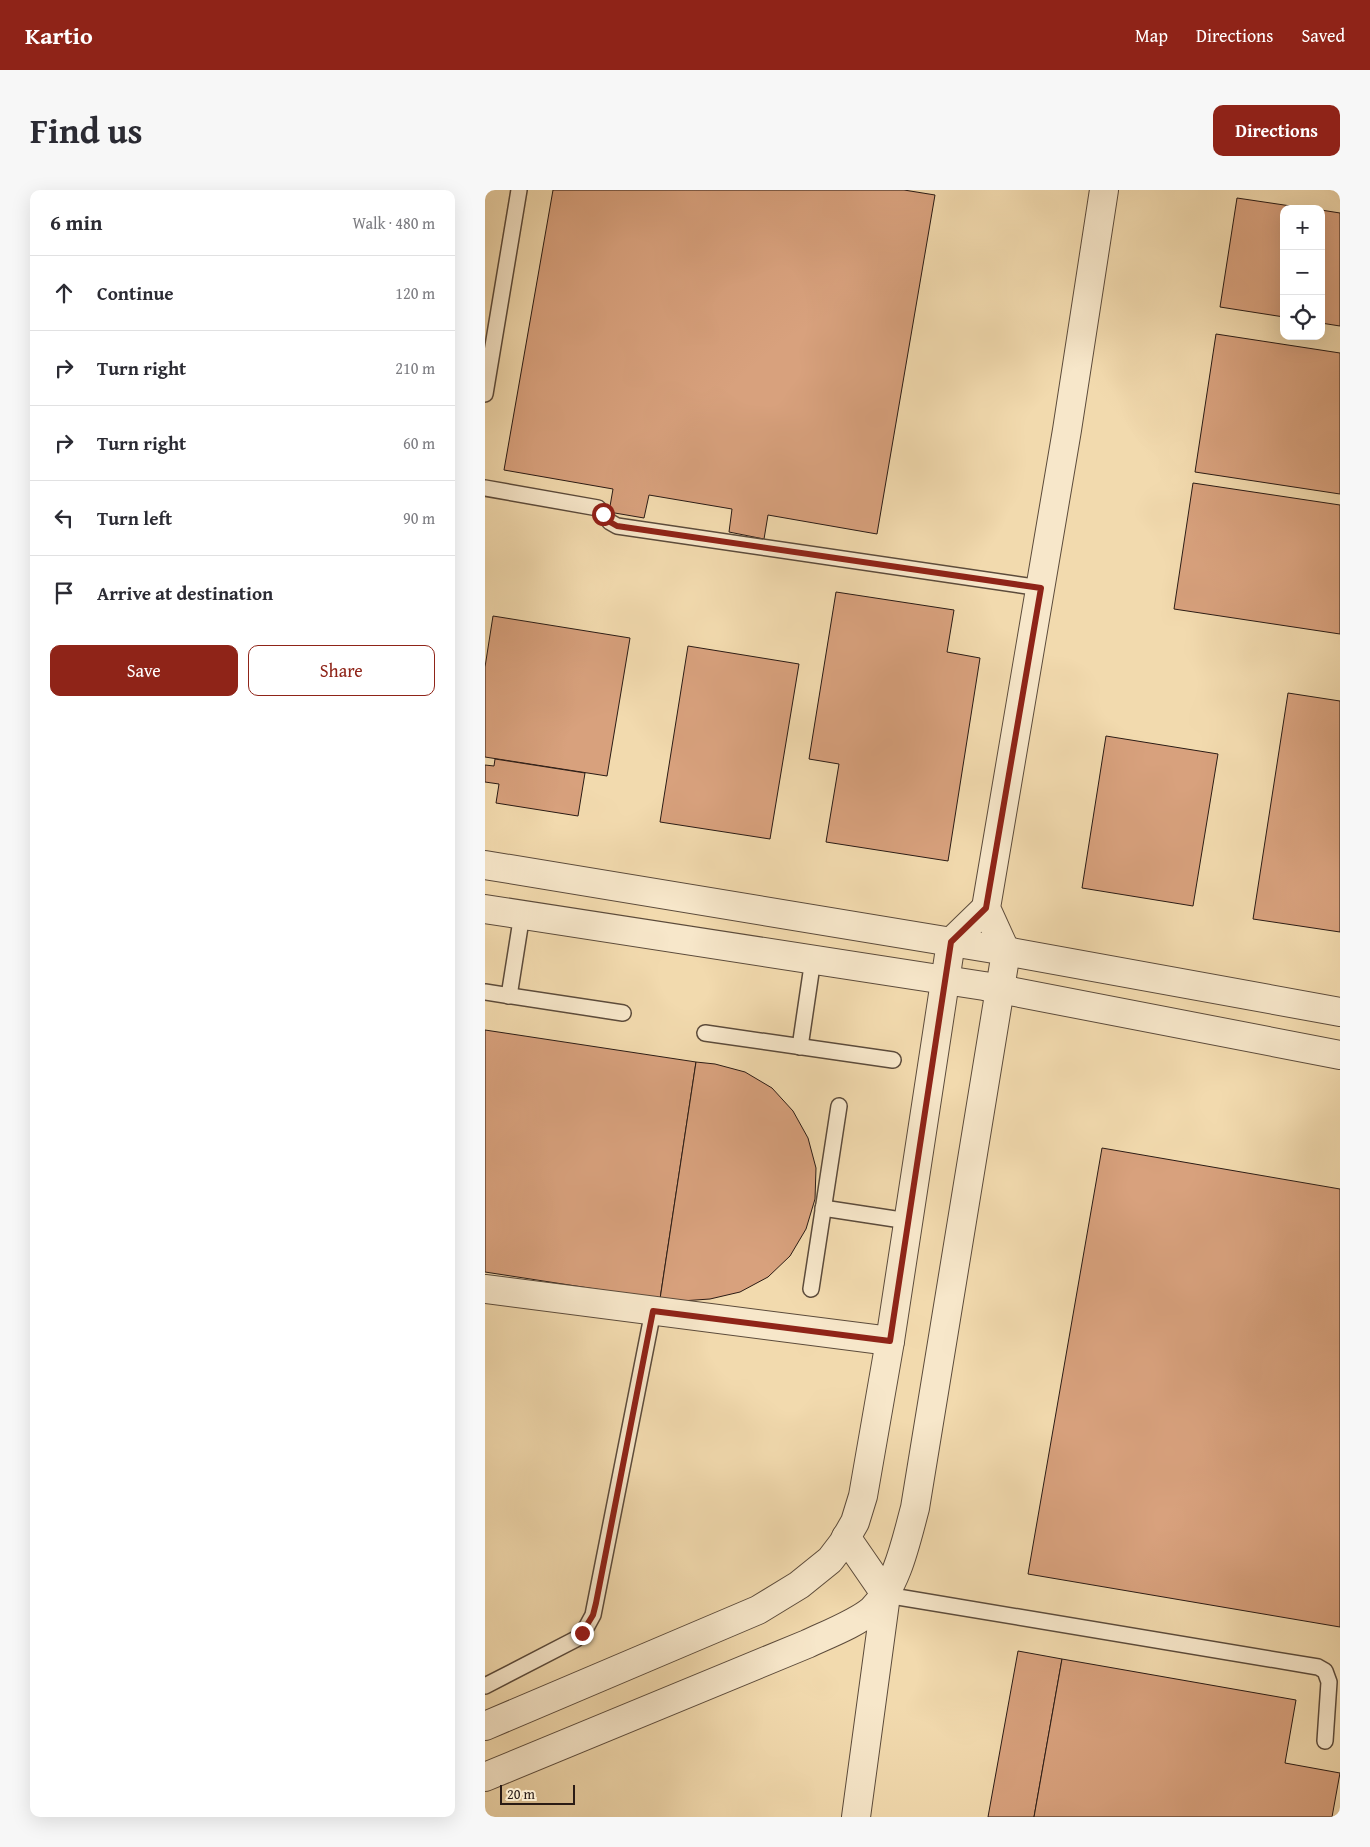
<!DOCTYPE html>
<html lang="en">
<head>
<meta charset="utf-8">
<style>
	:root { --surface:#fff; --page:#f7f7f7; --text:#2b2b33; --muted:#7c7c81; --line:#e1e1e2; --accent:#8f2418 }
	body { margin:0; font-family:"Gentium Book Plus",serif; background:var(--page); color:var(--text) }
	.controls { position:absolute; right:15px; top:15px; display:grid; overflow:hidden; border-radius:10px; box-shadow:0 5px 20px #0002 }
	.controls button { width:45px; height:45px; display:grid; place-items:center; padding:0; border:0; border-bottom:1px solid var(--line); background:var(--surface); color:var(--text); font:25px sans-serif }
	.scale { position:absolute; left:15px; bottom:12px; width:75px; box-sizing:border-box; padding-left:5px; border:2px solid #2a1b15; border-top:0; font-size:14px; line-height:18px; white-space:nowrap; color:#2a1b15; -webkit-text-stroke:4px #f7e7ca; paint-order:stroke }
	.stop { position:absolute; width:15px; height:15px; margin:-11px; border:4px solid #8f2418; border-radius:50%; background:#fff }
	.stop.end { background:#8f2418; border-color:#fff; box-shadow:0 1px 5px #0008 }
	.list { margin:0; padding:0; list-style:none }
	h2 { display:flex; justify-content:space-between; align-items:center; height:65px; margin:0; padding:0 20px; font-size:21px }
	h2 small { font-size:16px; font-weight:400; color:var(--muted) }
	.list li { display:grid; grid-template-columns:32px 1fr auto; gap:15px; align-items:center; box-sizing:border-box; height:75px; padding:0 20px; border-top:1px solid var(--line) }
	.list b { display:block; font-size:19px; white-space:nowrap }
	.list em { font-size:16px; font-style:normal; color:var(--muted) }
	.actions { display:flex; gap:10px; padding:15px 20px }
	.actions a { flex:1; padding:11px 0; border:1px solid var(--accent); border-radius:10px; text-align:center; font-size:18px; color:var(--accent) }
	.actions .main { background:var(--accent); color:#fff }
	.icon { flex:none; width:28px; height:28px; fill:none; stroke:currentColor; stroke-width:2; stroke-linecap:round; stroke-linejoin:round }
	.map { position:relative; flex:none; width:855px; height:1627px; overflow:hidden; border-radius:10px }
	header { display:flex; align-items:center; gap:30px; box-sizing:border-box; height:70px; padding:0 25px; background:var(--accent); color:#fff }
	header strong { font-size:24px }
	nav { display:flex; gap:28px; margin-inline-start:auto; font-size:18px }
	.intro { display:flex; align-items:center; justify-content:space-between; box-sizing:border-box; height:120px; padding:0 30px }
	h1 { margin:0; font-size:35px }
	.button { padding:12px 22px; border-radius:10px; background:var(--accent); color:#fff; font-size:18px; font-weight:700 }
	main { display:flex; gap:30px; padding:0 30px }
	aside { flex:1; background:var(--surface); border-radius:10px; box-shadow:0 5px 20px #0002 }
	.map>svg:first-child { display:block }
	.building { fill:#d8a17d; stroke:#2a1b15 }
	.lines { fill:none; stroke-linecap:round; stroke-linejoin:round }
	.service-casing { stroke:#5c4b3b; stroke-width:18 }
	.minor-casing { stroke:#5c4b3b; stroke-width:30 }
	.tertiary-casing { stroke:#5c4b3b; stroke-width:30 }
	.service { stroke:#f7e7ca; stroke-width:15 }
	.minor { stroke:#f7e7ca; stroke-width:28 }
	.tertiary { stroke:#f7e7ca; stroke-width:28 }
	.route { stroke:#8f2418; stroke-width:6 }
</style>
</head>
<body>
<header>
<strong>Kartio</strong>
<nav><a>Map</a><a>Directions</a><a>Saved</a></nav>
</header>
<div class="intro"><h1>Find us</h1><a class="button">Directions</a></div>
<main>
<aside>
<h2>6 min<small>Walk · 480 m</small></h2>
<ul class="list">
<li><svg class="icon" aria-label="ahead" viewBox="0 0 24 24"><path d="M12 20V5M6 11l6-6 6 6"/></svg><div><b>Continue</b></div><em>120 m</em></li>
<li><svg class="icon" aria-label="right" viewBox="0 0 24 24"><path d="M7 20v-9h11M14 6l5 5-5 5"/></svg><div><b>Turn right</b></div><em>210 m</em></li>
<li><svg class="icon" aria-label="right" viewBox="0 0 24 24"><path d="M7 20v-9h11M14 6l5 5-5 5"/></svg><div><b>Turn right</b></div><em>60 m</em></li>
<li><svg class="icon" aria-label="left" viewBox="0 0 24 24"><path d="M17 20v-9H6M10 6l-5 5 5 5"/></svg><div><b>Turn left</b></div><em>90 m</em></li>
<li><svg class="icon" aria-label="arrive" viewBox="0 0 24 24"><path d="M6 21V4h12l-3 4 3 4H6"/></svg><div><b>Arrive at destination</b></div></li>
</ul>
<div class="actions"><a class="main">Save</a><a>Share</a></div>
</aside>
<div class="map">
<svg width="855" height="1627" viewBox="0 0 855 1627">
	<rect width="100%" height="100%" fill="#f2daae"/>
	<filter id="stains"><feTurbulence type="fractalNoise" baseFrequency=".004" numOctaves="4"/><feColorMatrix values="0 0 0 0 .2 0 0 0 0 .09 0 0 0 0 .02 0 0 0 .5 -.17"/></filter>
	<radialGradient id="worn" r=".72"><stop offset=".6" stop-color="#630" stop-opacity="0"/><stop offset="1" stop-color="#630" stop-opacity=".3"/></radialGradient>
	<g class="building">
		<path d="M68 0H419L450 5 392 344 283 325 279 349 244 342 247 319 164 305 159 328 124 322 128 299 19 280Z"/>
		<path d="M752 8 826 19H799V127L735 117Z"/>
		<path d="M836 20 855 23V136L836 133Z"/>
		<path d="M731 144 855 163V304L710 282Z"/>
		<path d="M708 293 855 315V444L689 419Z"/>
		<path d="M351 402 469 420 462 462 495 468 463 671 341 652 354 574 324 569Z"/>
		<path d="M8 426 145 448 122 586 0 567V477Z"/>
		<path d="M203 456 314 474 285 649 175 632Z"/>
		<path d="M803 503 855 511V742L768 729Z"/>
		<path d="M621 546 733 564 708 716 597 698Z"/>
		<path d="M10 569 100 583 93 626 11 613 14 594 0 592V575L9 576Z"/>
		<path d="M0 840 211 872 175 1109 0 1082Z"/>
		<path d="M211 872 230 874 260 882 287 898 308 921 323 948 331 978 330 1009 321 1039 305 1066 283 1087 255 1102 225 1109 196 1111 175 1109Z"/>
		<path d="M617 958 855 999V1437L543 1384Z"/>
		<path d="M533 1461 577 1469 549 1627H503Z"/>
		<path d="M577 1469 811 1510 800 1573 855 1583 847 1627H549Z"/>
	</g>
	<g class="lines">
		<g class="service-casing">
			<g id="service">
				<path d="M0 204 34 0"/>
				<path d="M0 298 113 318 125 332 132 336 556 398"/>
				<path d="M0 802 138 823"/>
				<path d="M24 806 37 724"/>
				<path d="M220 843 408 870"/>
				<path d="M315 857 328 769"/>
				<path d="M338 1018 423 1031"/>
				<path d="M326 1099 354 916"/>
				<path d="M401 1405 833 1477 840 1481 844 1492 840 1551"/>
				<path d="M0 1496 91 1449 102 1436 108 1425 168 1121"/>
			</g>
		</g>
		<g class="minor-casing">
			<g id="minor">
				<path d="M0 1099 405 1151"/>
				<path d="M361 1347 401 1405 371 1627"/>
			</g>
		</g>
		<g class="tertiary-casing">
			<g id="tertiary">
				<path d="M0 675 515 760 855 822"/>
				<path d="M0 719 499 796 855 865"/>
				<path d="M0 1536 273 1420 314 1395 345 1370 358 1353 370 1332 378 1306 405 1151 466 752 501 718"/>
				<path d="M0 1587 322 1454C341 1445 372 1433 387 1420 412 1396 421 1351 430 1318L521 762 501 718 582 240 619 0"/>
			</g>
		</g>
		<use href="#service" class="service"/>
		<use href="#minor" class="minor"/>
		<use href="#tertiary" class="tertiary"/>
	</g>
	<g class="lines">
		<path class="route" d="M97 1443 108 1425 111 1413 168 1121 405 1151 466 752 501 718 556 398 132 336 125 332 118 324"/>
	</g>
	<rect width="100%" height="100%" filter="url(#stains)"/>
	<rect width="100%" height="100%" fill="url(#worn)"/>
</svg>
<div class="controls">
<button>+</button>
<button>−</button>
<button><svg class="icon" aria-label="locate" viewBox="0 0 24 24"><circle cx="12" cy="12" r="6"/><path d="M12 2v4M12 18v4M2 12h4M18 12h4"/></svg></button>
</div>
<div class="scale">20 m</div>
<div class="stop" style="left:118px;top:324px"></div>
<div class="stop end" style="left:97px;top:1443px"></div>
</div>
</main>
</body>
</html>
